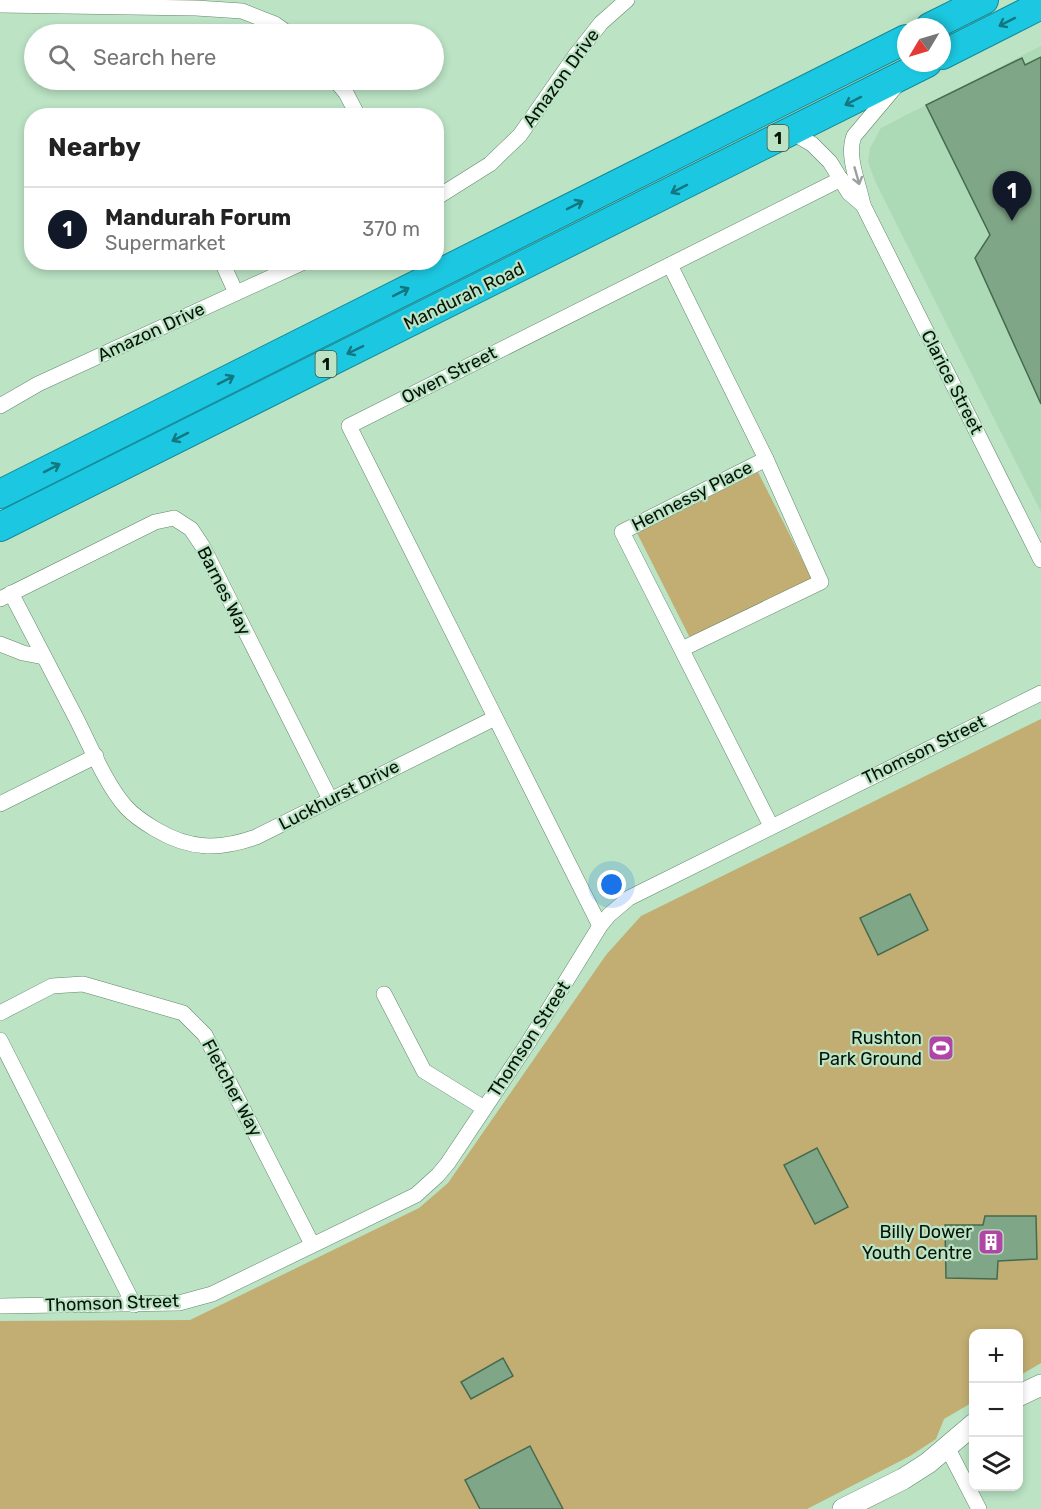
<!DOCTYPE html>
<html lang="en">
<head>
<meta charset="utf-8">
<style>
	:root { --surface:#fff; --page:#f6f6f6; --text:#222; --muted:#767676; --line:#e0e0e0; --accent:#111827 }
	body { margin:0; font-family:Rubik,sans-serif; background:var(--page); color:var(--text) }
	.controls { position:absolute; right:18px; bottom:18px; display:grid; overflow:hidden; border-radius:12px; box-shadow:0 3px 9px #0003 }
	.controls button { width:54px; height:54px; display:grid; place-items:center; padding:0; border:0; border-bottom:2px solid var(--line); background:var(--surface); color:var(--text); font:30px sans-serif }
	.compass { position:absolute; left:897px; top:18px; width:54px; height:54px; border-radius:50%; background:var(--surface); box-shadow:0 3px 9px #0003; rotate:232deg }
	.you { position:absolute; left:612px; top:885px; width:21px; height:21px; margin:-15px; border:4px solid #fff; border-radius:50%; background:#1a73e8; box-shadow:0 0 0 9px #1a73e833 }
	.badge { display:grid; place-items:center; width:39px; height:39px; border-radius:50%; background:var(--accent); color:#fff; font-size:20px; font-weight:700 }
	.pin { position:absolute; translate:-50% -50px; filter:drop-shadow(0 2px 3px #0008) }
	.pin::after { content:''; position:absolute; top:32px; width:21px; height:18px; background:inherit; clip-path:polygon(0 0,100% 0,50% 100%) }
	.list { margin:0; padding:0; list-style:none }
	h2 { display:flex; justify-content:space-between; align-items:center; height:78px; margin:0; padding:0 24px; font-size:26px }
	h2 small { font-size:20px; font-weight:400; color:var(--muted) }
	.list li { display:grid; grid-template-columns:39px 1fr auto; gap:18px; align-items:center; box-sizing:border-box; height:84px; padding:0 24px; border-top:2px solid var(--line) }
	.list b { display:block; font-size:22px; white-space:nowrap }
	.list p { margin:0; font-size:20px; white-space:nowrap; color:var(--muted) }
	.list em { font-size:20px; font-style:normal; color:var(--muted) }
	.icon { flex:none; width:33px; height:33px; fill:none; stroke:currentColor; stroke-width:2; stroke-linecap:round; stroke-linejoin:round }
	.map { position:relative; flex:none; width:1041px; height:1509px; overflow:hidden }
	.search { position:absolute; background:var(--surface); box-shadow:0 3px 9px #0003; left:24px; top:24px; width:420px; height:66px; display:flex; align-items:center; gap:15px; box-sizing:border-box; padding:0 21px; border-radius:33px; color:var(--muted); font-size:22px }
	.panel { position:absolute; background:var(--surface); box-shadow:0 3px 9px #0003; left:24px; top:108px; width:420px; height:162px; border-radius:24px }
	.map>svg:first-child { display:block }
	.built { fill:#acdab6 }
	.green { fill:#c2ae72 }
	.building { fill:#80a688; stroke:#466a4f; stroke-width:1.5 }
	.lines { fill:none; stroke-linecap:round; stroke-linejoin:round }
	.street-casing { stroke:#63886b; stroke-width:16 }
	.secondary-casing { stroke:#63886b; stroke-width:22 }
	.highway-casing { stroke:#148996; stroke-width:30 }
	.street { stroke:#fff; stroke-width:15 }
	.secondary { stroke:#fff; stroke-width:21 }
	.highway { stroke:#1cc8e1; stroke-width:28 }
	.oneway { stroke:#127780 }
	.oneway2 { stroke:#9ba19d }
	.labels { text-anchor:middle; dominant-baseline:central; stroke-width:4.5; stroke-linejoin:round; paint-order:stroke }
	.shield { fill:#bbe3c4; stroke:#3c5242; stroke-width:1.5 }
	.shield-label { font-size:16px; font-weight:bold; fill:#06140a }
	.street-label { font-size:18px; fill:#06140a; stroke:#bbe3c4 }
	.poi-label { font-size:18px; fill:#06140a; stroke:#bbe3c4; text-anchor:end }
</style>
</head>
<body>
<div class="map">
<svg width="1041" height="1509" viewBox="0 0 1041 1509">
	<rect width="100%" height="100%" fill="#bbe3c4"/>
	<path class="built" d="M1041 46V512L875 181 868 162 870 148 881 128Z"/>
	<g class="green">
		<path d="M758 472 812 579 691 640 637 533Z"/>
		<path d="M1041 719V1363L1019 1376 1018 1334H974L973 1402 944 1419 936 1439 910 1456 807 1509H0V1321L190 1320 419 1208 448 1183 606 955 641 916Z"/>
	</g>
	<g class="building">
		<path d="M1041 57V404L975 258 990 235 926 105 1022 58 1025 65Z"/>
		<path d="M910 894 928 930 878 955 860 918Z"/>
		<path d="M817 1148 848 1207 815 1224 784 1165Z"/>
		<path d="M985 1216H1036L1037 1259 998 1261 997 1279 946 1278 945 1225H983Z"/>
		<path d="M503 1358 513 1376 471 1399 461 1382Z"/>
		<path d="M530 1446 563 1509H480L465 1480Z"/>
	</g>
	<g class="lines">
		<g class="street-casing">
			<g id="street">
				<path d="M0 5 196 8 242 11 275 24 289 34"/>
				<path d="M335 80 346 93 358 116"/>
				<path d="M896 86 854 136C846 156 859 184 863 205L1041 560"/>
				<path d="M791 132 812 144 830 162 849 193 863 205"/>
				<path d="M436 198 490 164 520 135 575 56 601 23 627 0"/>
				<path d="M222 262 236 293"/>
				<path d="M670 265 766 459 622 532 771 826"/>
				<path d="M0 406 38 384 304 262"/>
				<path d="M11 593C32 634 54 675 75 716 89 743 106 785 126 807 135 817 145 823 155 829 190 850 219 850 256 837L495 718"/>
				<path d="M0 599 155 522 174 518 191 529 203 547 330 799"/>
				<path d="M0 644 23 653 44 657"/>
				<path d="M682 649 821 582 766 459"/>
				<path d="M0 804 96 756"/>
				<path d="M600 926 349 426 841 179"/>
				<path d="M384 994 424 1071 484 1108"/>
				<path d="M0 1013 52 986 83 984 183 1013 205 1035 312 1244"/>
				<path d="M0 1040 134 1305"/>
				<path d="M0 1306 179 1303 212 1294 416 1195 438 1175 448 1163 528 1043 600 926 609 915 629 898 1041 693"/>
				<path d="M947 1447 979 1509"/>
			</g>
		</g>
		<g class="secondary-casing">
			<g id="secondary">
				<path d="M1018 1396 1041 1385"/>
				<path d="M843 1509 903 1479 928 1463 974 1424"/>
			</g>
		</g>
		<g class="highway-casing">
			<g id="highway">
				<path d="M930 27 984 0"/>
				<path d="M942 55 1041 5"/>
				<path d="M0 494 906 39"/>
				<path d="M0 527 927 63"/>
			</g>
		</g>
		<use href="#street" class="street"/>
		<use href="#secondary" class="secondary"/>
		<use href="#highway" class="highway"/>
	</g>
	<defs><path id="oneway-shaft" d="M-6 0H5M1.5-3L5.5 0L1.5 3" fill="none" stroke-width="1.6" stroke-linecap="round" stroke-linejoin="round" transform="scale(1.5)"/></defs>
	<g class="oneway">
		<use href="#oneway-shaft" transform="translate(1007 22) rotate(153)"/>
		<use href="#oneway-shaft" transform="translate(853 101) rotate(153)"/>
		<use href="#oneway-shaft" transform="translate(679 189) rotate(153)"/>
		<use href="#oneway-shaft" transform="translate(575 205) rotate(-27)"/>
		<use href="#oneway-shaft" transform="translate(401 292) rotate(-27)"/>
		<use href="#oneway-shaft" transform="translate(355 350) rotate(154)"/>
		<use href="#oneway-shaft" transform="translate(226 380) rotate(-27)"/>
		<use href="#oneway-shaft" transform="translate(180 437) rotate(153)"/>
		<use href="#oneway-shaft" transform="translate(52 468) rotate(-27)"/>
	</g>
	<use class="oneway2" href="#oneway-shaft" transform="translate(857 176) rotate(74)"/>
	<defs>
		<g id="stadium-square" transform="scale(1.35)"><rect x="-9" y="-9" width="18" height="18" rx="4" fill="#b045a6" stroke="#bbe3c4"/><path d="M0-5a6.5 5 0 1 0 0 10a6.5 5 0 1 0 0-10ZM-3.5-1.8h7v3.6h-7Z" fill="#fff"/></g>
		<g id="building-square" transform="scale(1.35)"><rect x="-9" y="-9" width="18" height="18" rx="4" fill="#b045a6" stroke="#bbe3c4"/><path d="M-4-6H4V6H1V3H-1V6H-4ZM-2.5-4.3h1.7v1.8h-1.7ZM.8-4.3h1.7v1.8H.8ZM-2.5-1h1.7V.8h-1.7ZM.8-1h1.7V.8H.8Z" fill="#fff"/></g>
	</defs>
	<g fill-rule="evenodd">
		<use href="#stadium-square" x="941" y="1048"/>
		<use href="#building-square" x="991" y="1242"/>
	</g>
	<g class="labels">
		<g class="shield">
			<rect x="767.5" y="125" width="21" height="26" rx="4.5"/>
			<rect x="315.5" y="351" width="21" height="26" rx="4.5"/>
		</g>
		<g class="shield-label">
			<text x="778" y="138">1</text>
			<text x="326" y="364">1</text>
		</g>
		<g class="street-label">
			<text transform="translate(561 78) rotate(-54)">Amazon Drive</text>
			<text transform="translate(464 296) rotate(-26)">Mandurah Road</text>
			<text transform="translate(151 332) rotate(-25)">Amazon Drive</text>
			<text transform="translate(449 375) rotate(-27)">Owen Street</text>
			<text transform="translate(952 382) rotate(63)">Clarice Street</text>
			<text transform="translate(692 496) rotate(-27)">Hennessy Place</text>
			<text transform="translate(224 591) rotate(63)">Barnes Way</text>
			<text transform="translate(924 750) rotate(-26)">Thomson Street</text>
			<text transform="translate(339 795) rotate(-27)">Luckhurst Drive</text>
			<text transform="translate(529 1039) rotate(-57)">Thomson Street</text>
			<text transform="translate(232 1088) rotate(62)">Fletcher Way</text>
			<text transform="translate(112 1303) rotate(-2)">Thomson Street</text>
		</g>
		<g class="poi-label">
			<text x="922" y="1038">Rushton<tspan x="922" dy="21">Park Ground</tspan></text>
			<text x="972" y="1232">Billy Dower<tspan x="972" dy="21">Youth Centre</tspan></text>
		</g>
	</g>
</svg>
<div class="controls">
<button>+</button>
<button>−</button>
<button><svg class="icon" aria-label="layers" viewBox="0 0 24 24"><path d="M12 4l9 5-9 5-9-5zM3 14l9 5 9-5"/></svg></button>
</div>
<svg class="compass" viewBox="-18 -18 36 36"><path d="M0-13l5 13h-10z" fill="#e53935"/><path d="M0 13l5-13h-10z" fill="#767676"/></svg>
<div class="you"></div>
<div class="pin badge" style="left:1012px;top:221px">1</div>
<div class="search"><svg class="icon" aria-label="search" viewBox="0 0 24 24"><circle cx="10" cy="10" r="6"/><path d="M15 15l6 6"/></svg>Search here</div>
<section class="panel">
<h2>Nearby<small></small></h2>
<ul class="list">
<li><span class="badge">1</span><div><b>Mandurah Forum</b><p>Supermarket</p></div><em>370 m</em></li>
</ul>
</section>
</div>
</body>
</html>
